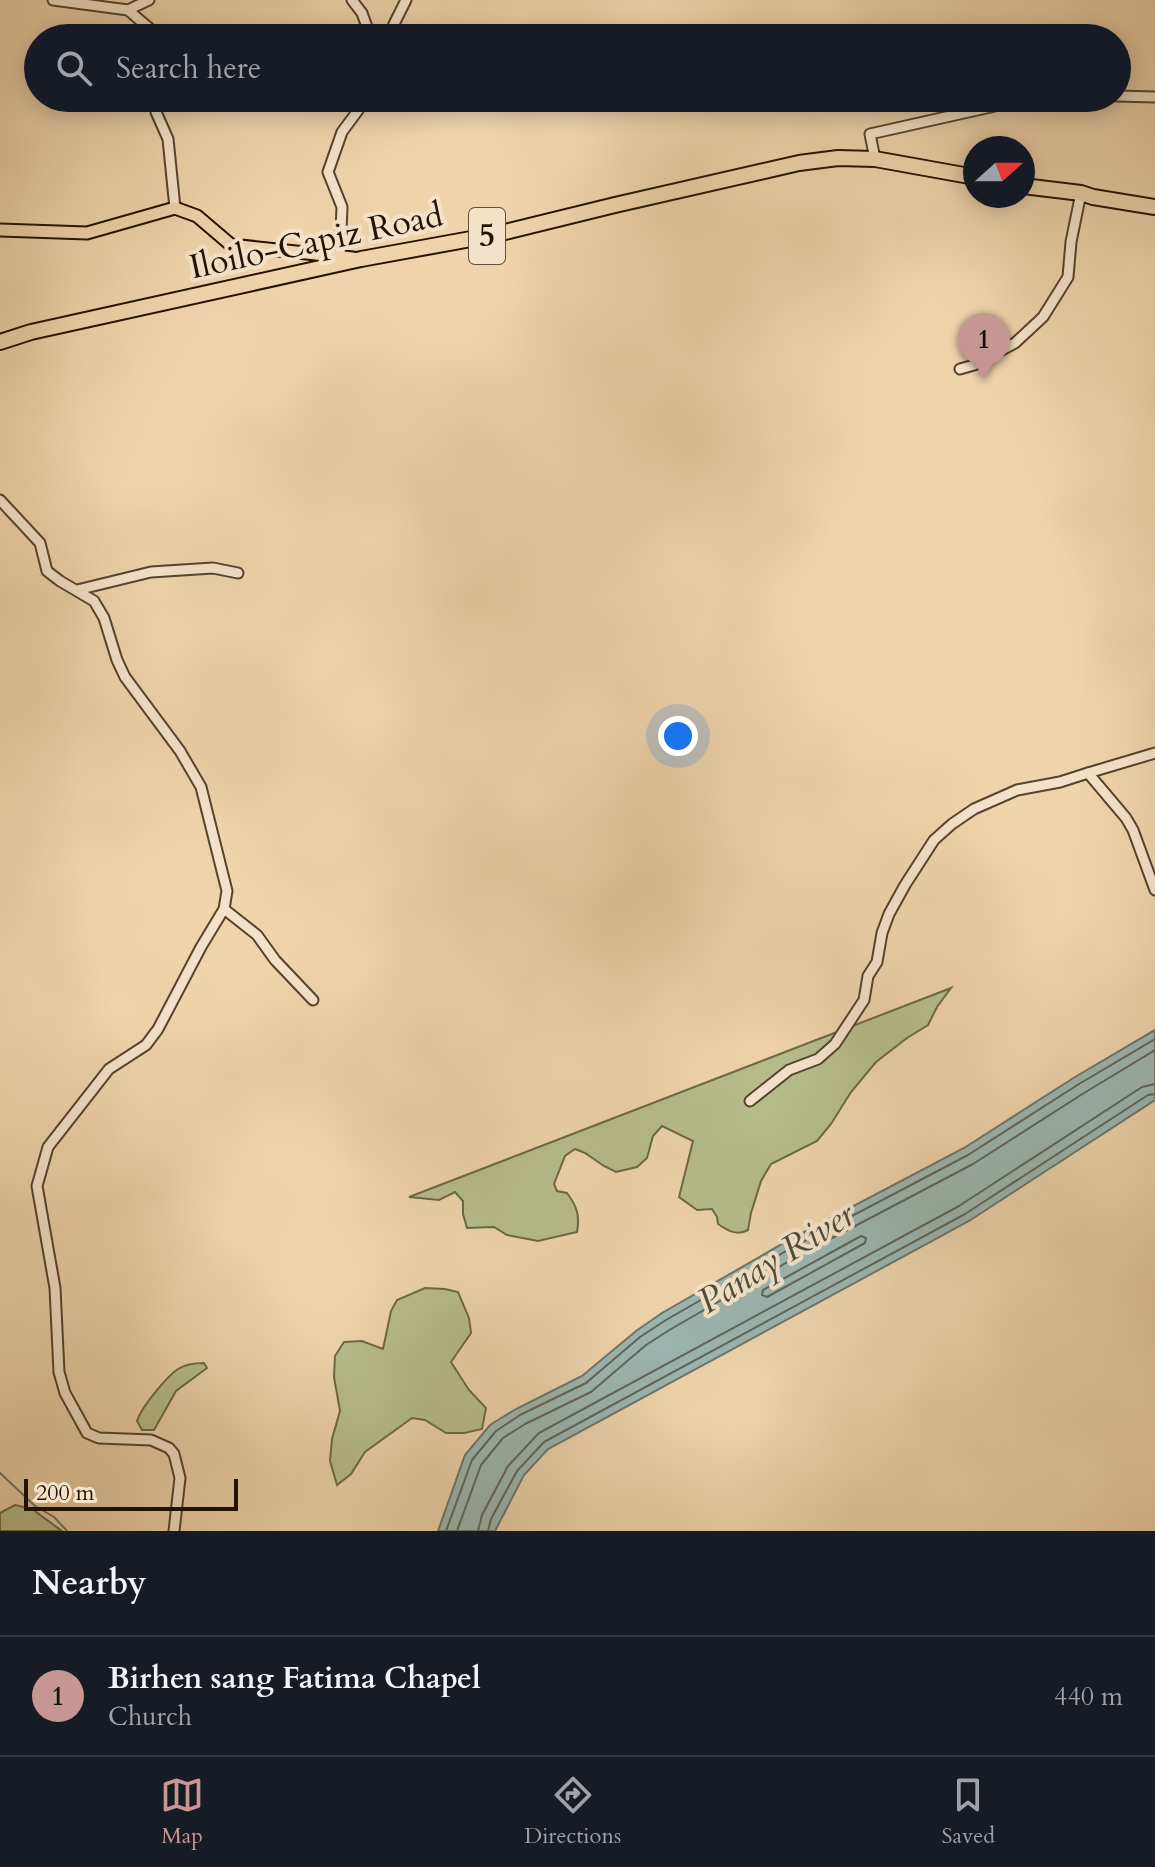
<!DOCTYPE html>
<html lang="en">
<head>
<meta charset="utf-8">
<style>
	:root { --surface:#171b24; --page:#20242c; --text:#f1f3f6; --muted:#9ea1a6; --line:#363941; --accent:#c59692 }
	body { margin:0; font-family:Cardo,serif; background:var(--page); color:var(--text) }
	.compass { position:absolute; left:963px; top:136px; width:72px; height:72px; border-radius:50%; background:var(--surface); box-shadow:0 4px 20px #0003; rotate:69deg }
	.scale { position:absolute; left:24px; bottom:20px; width:214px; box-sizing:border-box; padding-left:8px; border:4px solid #221303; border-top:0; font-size:22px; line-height:28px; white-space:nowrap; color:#221303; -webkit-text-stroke:6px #f4e2c8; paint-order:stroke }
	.you { position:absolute; left:678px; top:736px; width:28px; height:28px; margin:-20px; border:6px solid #fff; border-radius:50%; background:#1a73e8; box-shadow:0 0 0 12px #1a73e833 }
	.badge { display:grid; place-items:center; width:52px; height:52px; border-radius:50%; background:var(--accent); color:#111; font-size:26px; font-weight:700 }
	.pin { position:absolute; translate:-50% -66px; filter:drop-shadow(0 2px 4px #0008) }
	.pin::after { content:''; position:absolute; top:42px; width:28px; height:24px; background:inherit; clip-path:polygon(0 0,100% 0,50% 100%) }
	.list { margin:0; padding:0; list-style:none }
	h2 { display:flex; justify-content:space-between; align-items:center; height:104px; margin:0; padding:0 32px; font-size:34px }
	h2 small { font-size:26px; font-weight:400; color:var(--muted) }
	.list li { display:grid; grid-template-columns:52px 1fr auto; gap:24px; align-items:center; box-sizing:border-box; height:120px; padding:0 32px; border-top:2px solid var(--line) }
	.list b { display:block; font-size:30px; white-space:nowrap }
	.list p { margin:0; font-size:26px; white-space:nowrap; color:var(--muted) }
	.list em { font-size:26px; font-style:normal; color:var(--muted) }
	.icon { flex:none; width:44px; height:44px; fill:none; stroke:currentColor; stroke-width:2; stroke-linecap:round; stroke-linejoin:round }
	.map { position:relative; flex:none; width:1155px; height:1531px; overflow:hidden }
	.search { position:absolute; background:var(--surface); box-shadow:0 4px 20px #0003; left:24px; right:24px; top:24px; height:88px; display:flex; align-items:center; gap:20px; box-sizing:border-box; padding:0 28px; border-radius:44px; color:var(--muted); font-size:30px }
	.sheet { height:224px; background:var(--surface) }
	nav { display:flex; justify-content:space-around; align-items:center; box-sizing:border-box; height:112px; border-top:2px solid var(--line); background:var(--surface); font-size:22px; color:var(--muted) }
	nav a { display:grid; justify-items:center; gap:4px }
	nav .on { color:var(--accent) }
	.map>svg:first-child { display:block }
	.green { fill:#b6bd8b; stroke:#6c6847; stroke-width:2 }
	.water { fill:#9bb6b1; stroke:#6b756b; stroke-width:2 }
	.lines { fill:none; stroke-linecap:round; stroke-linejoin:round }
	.shore { stroke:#5e645a; stroke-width:2 }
	.stream { stroke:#6b756b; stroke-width:2 }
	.minor-casing { stroke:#55432d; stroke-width:13 }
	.major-casing { stroke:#221303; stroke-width:15 }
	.highway-casing { stroke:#221303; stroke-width:18 }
	.minor { stroke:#f4e2c8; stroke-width:9 }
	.major { stroke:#eed3ab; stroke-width:11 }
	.highway { stroke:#eed3ab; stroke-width:14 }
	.labels { text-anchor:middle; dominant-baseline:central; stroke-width:8; stroke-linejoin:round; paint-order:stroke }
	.shield { fill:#f4e2c8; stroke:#61513e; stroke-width:2 }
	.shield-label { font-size:32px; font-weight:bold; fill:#221303 }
	.street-label { font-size:34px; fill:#221303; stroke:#f4e2c8 }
	.water-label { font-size:36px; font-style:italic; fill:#4c4c40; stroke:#f4e2c8 }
</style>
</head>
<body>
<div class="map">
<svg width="1155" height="1531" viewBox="0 0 1155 1531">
	<rect width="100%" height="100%" fill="#eed3ab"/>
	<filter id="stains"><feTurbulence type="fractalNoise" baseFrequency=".0025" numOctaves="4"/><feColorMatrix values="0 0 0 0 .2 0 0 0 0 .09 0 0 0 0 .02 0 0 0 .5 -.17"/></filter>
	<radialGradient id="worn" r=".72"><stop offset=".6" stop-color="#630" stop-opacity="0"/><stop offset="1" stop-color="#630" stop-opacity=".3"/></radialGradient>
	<g class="green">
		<path d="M951 988 937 1007 928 1025 907 1038 876 1062 851 1092 831 1124 817 1141 771 1164 761 1181 751 1213 748 1230C737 1236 728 1231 718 1224L717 1217 712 1209 697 1210 679 1197 693 1141 662 1126 653 1136 647 1158 637 1167 616 1172 604 1166 585 1153 575 1149 565 1156 554 1184 557 1191 567 1193C577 1206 580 1216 577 1232L538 1241 507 1235 494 1227 467 1228 463 1214V1201L455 1192 439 1200 409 1197Z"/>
		<path d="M425 1288 445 1289 458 1292 469 1318 471 1333 451 1362 469 1390 486 1408 482 1429 464 1433H446L425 1420 412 1418 365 1452 351 1474 337 1485 330 1461 332 1439 340 1411 334 1377 335 1356 344 1342 362 1341 383 1349 391 1311 397 1300Z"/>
		<path d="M204 1363 207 1368 176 1391 154 1430H142L137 1421C141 1408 166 1377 178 1369 186 1364 194 1363 204 1363Z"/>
		<path d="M15 1505 32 1509 62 1531H0V1513Z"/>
	</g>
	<path class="water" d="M1155 1030V1100L969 1221 548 1449 524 1475 495 1531H438L465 1455 490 1425 516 1409 582 1376 636 1331 662 1313 789 1240 964 1148 1075 1077Z"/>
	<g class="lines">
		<g class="shore">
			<path d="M861 1236 866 1238 865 1243 767 1297 762 1295 763 1290Z"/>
			<path d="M446 1531 472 1460 496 1431 520 1415 586 1383 640 1337 666 1320 793 1247 968 1155 1079 1084 1155 1039"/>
			<path d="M457 1531 481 1465 503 1438 525 1424 591 1392 646 1345 671 1329 798 1256 973 1164 1084 1093 1155 1050"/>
			<path d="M478 1531 482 1515 508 1466 539 1433 959 1206 1142 1087 1155 1084"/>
			<path d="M488 1531 491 1519 517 1471 544 1442 965 1214 1148 1095 1155 1094"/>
		</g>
		<path class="stream" d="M0 1473 35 1506 54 1517 67 1531"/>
		<g class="minor-casing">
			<g id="minor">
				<path d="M53 0 128 10 149 28 153 38"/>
				<path d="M352 0 362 13 371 38"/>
				<path d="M128 10 149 0"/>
				<path d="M389 38 394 24 406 0"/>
				<path d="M1117 96 1155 97"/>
				<path d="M155 98 156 112 168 139 175 208"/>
				<path d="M875 159 870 134 1004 104 1046 98"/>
				<path d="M340 256 342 207 328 172 342 132 362 105 365 98"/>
				<path d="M960 369 974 365 1015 343 1043 317 1068 277 1071 242 1081 193"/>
				<path d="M0 500 40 543 47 571 60 581 94 601 104 618 117 660 125 677 180 751 201 787 227 891 224 909 201 947 158 1029 146 1045 109 1069 48 1147 37 1186 55 1288 59 1372 65 1393 87 1433 99 1438 151 1440 169 1448 174 1454 180 1478 174 1531"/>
				<path d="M77 590 151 572 213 568 238 573"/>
				<path d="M1088 773 1155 753"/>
				<path d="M224 909 257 935 275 960 313 1000"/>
				<path d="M750 1101 789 1070 818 1059 835 1044 864 1000 868 976 877 962 882 933 889 914 905 885 934 840 952 824 974 809 1017 790 1060 782 1088 773 1126 818 1133 830 1155 890"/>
			</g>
		</g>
		<g class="major-casing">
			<path id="major" d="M0 230 87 233 175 208 197 216 231 245 353 258"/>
		</g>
		<g class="highway-casing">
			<g id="highway">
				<path d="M1023 186 1081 193 1093 197 1155 207"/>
				<path d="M0 342 31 332 361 259 493 235 615 205 799 163 838 158 875 159 975 177"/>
			</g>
		</g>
		<use href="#minor" class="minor"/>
		<use href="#major" class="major"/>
		<use href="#highway" class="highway"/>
	</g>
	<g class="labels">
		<rect class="shield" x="469" y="208" width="36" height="56" rx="6"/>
		<g class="shield-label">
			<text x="487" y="236">5</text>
		</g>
		<g class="street-label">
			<text transform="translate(316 241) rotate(-12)">Iloilo-Capiz Road</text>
		</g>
		<g class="water-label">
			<text transform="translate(776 1258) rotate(-32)">Panay River</text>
		</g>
	</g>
	<rect width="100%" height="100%" filter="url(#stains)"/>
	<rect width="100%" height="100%" fill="url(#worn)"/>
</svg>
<svg class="compass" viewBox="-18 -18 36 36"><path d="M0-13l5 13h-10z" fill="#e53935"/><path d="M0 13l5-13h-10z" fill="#9ea1a6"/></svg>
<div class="scale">200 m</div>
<div class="you"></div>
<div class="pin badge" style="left:984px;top:379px">1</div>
<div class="search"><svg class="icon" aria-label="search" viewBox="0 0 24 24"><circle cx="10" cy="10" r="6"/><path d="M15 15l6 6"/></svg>Search here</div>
</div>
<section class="sheet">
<h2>Nearby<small></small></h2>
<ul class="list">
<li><span class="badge">1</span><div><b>Birhen sang Fatima Chapel</b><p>Church</p></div><em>440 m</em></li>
</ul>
</section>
<nav>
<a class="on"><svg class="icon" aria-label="map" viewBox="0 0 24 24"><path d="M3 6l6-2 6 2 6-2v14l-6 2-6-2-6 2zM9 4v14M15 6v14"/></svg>Map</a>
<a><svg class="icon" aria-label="directions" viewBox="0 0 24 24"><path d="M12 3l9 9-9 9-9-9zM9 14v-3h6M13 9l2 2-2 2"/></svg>Directions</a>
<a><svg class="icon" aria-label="saved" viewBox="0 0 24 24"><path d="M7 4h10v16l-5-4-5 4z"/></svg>Saved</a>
</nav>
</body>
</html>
